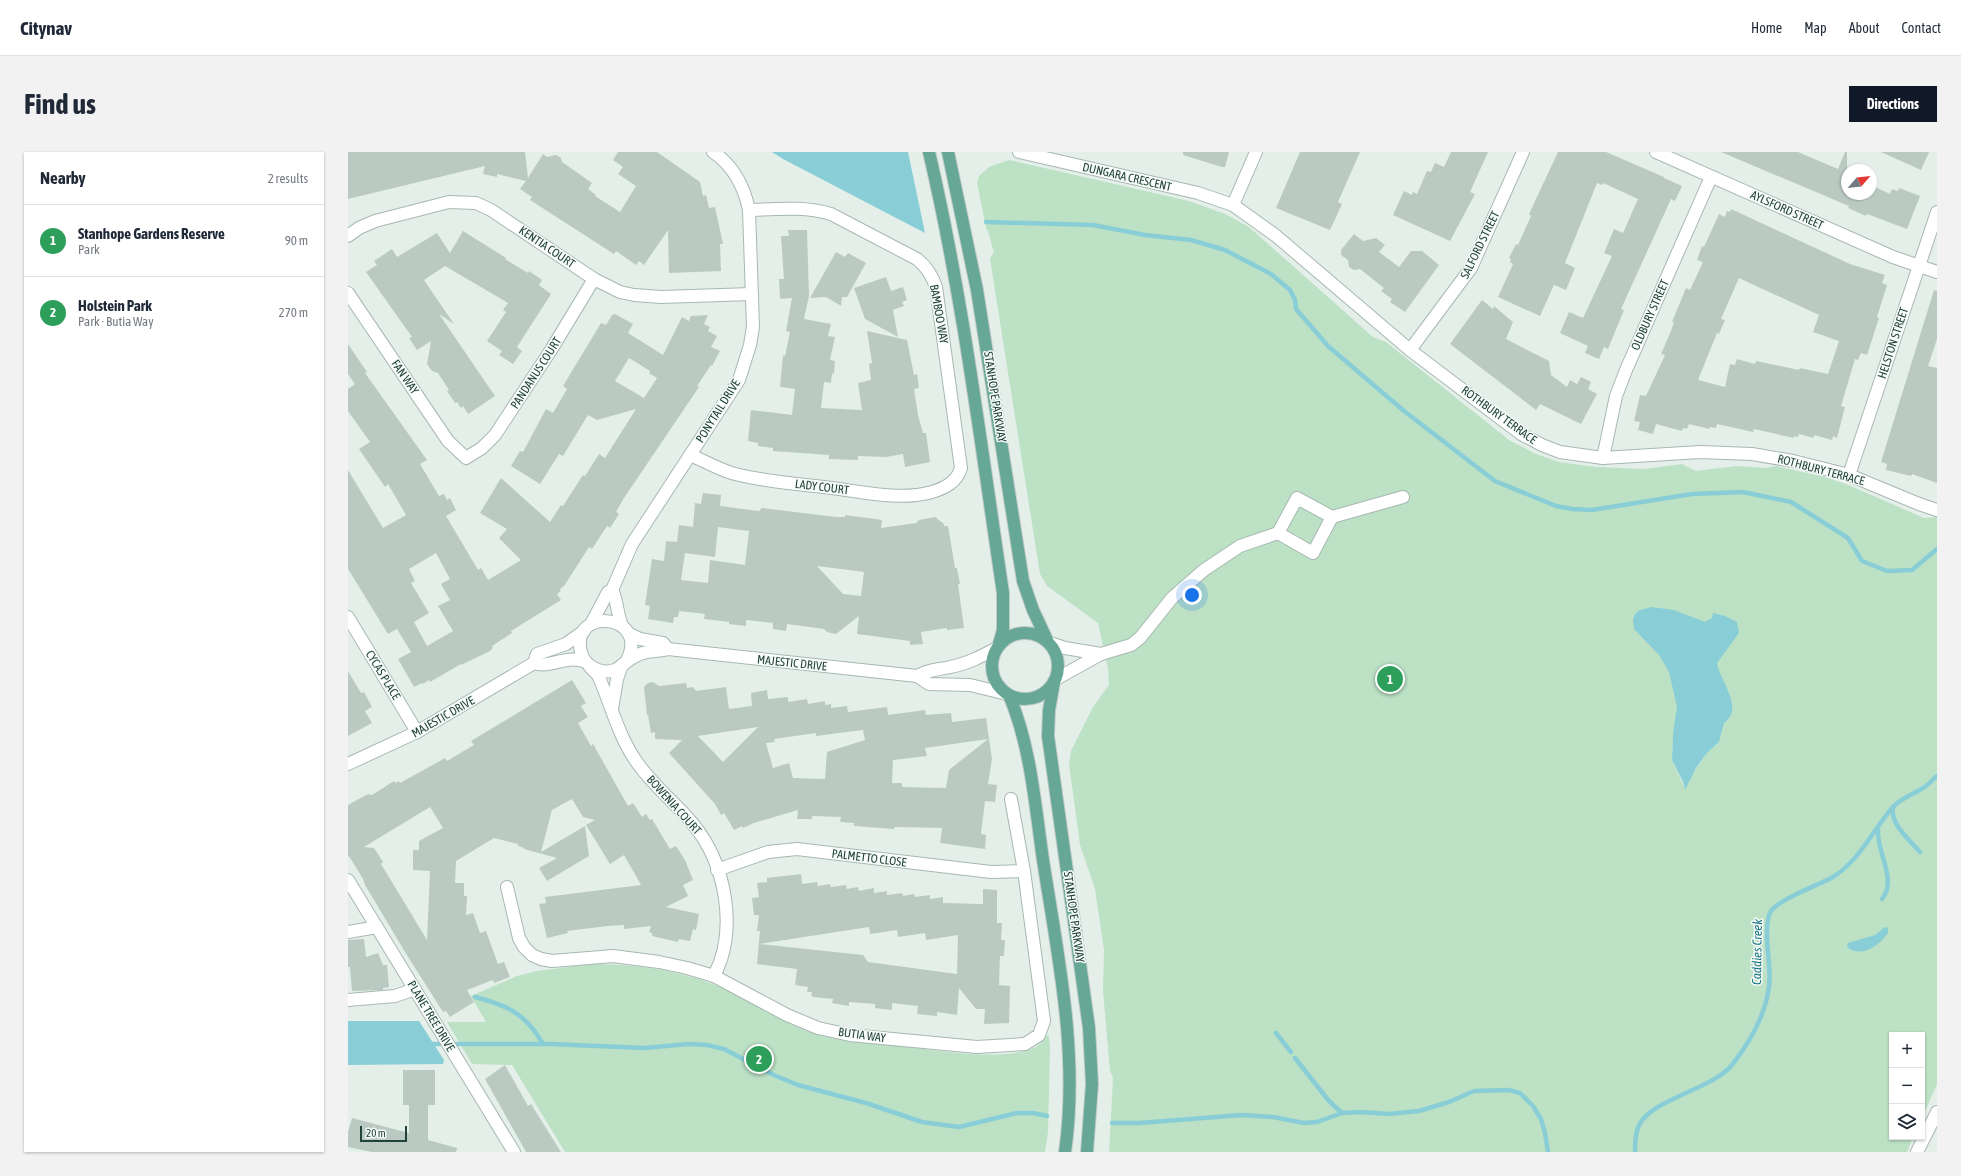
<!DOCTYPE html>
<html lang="en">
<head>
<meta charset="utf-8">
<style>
	:root { --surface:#fff; --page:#f2f2f3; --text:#1f2937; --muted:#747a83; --line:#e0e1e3; --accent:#111827 }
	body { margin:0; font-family:"Asap Condensed",sans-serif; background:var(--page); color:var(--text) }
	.controls { position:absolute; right:12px; bottom:12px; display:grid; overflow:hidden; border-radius:0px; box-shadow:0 1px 3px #0004 }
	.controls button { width:36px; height:36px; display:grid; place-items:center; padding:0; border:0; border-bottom:1px solid var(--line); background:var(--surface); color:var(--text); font:20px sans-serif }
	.compass { position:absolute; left:1493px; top:12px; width:36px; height:36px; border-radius:50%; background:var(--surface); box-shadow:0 1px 3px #0004; rotate:62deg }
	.scale { position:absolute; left:12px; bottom:10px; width:47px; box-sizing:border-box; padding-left:4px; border:2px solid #224339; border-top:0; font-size:11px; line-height:14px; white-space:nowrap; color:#224339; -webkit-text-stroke:3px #f6fbf8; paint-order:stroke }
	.you { position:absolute; left:844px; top:443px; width:14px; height:14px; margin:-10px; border:3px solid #fff; border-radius:50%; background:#1a73e8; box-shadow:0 0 0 6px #1a73e833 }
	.badge { display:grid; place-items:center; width:26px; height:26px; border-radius:50%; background:var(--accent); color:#fff; font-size:13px; font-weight:700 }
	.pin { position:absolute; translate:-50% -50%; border:2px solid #fff; box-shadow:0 1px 4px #0006 }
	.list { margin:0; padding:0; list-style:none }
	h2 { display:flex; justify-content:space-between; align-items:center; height:52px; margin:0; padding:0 16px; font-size:17px }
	h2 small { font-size:13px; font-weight:400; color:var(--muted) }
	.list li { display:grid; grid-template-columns:26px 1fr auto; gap:12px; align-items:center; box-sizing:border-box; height:72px; padding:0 16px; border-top:1px solid var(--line) }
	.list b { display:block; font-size:15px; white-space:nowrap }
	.list p { margin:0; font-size:13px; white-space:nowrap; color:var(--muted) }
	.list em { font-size:13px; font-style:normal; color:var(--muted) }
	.icon { flex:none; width:22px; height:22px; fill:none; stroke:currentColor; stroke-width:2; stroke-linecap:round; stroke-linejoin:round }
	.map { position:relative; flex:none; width:1589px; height:1000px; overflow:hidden; border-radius:0px }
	header { display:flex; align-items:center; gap:24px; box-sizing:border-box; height:56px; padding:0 20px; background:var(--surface); border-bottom:1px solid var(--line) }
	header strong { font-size:19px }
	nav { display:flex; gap:22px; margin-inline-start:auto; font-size:14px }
	.intro { display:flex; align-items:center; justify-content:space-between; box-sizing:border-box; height:96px; padding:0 24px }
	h1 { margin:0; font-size:28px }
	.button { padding:10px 18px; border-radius:0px; background:var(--accent); color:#fff; font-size:14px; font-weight:700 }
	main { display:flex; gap:24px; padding:0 24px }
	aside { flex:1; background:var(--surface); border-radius:0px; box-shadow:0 1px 3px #0004 }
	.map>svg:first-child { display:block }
	.green { fill:#bce1c5; fill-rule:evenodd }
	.water { fill:#89ced7 }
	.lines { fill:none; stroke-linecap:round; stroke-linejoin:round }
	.stream { stroke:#89ced7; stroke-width:4.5 }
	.building { fill:#bacac3; fill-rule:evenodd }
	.minor-casing { stroke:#a7b8b1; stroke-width:14 }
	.major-casing { stroke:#c1cac8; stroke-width:14 }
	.minor { stroke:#fff; stroke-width:12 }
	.major { stroke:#66a895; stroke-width:12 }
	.labels { text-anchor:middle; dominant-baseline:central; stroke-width:3; stroke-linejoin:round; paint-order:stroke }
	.street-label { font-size:12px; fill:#224339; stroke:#f6fbf8 }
	.water-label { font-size:13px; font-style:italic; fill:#167584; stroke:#f6fbf8 }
</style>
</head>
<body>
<header>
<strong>Citynav</strong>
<nav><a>Home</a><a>Map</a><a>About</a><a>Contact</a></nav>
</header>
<div class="intro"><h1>Find us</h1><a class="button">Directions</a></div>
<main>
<aside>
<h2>Nearby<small>2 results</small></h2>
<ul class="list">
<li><span class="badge" style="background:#2e9e5b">1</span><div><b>Stanhope Gardens Reserve</b><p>Park</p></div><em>90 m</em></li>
<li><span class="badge" style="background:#2e9e5b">2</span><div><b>Holstein Park</b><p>Park · Butia Way</p></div><em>270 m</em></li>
</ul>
</aside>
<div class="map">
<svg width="1589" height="1000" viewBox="0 0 1589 1000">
	<rect width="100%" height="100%" fill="#e5efea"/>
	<g class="green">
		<path d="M661 8 841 49 877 62 901 75 1025 185 1038 190 1161 288 1188 302 1211 310 1248 315 1296 317 1334 312 1348 319 1388 314 1418 316 1428 314 1477 325 1498 332 1576 366 1589 365V932L1574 966V883H1544V985H1565L1559 1000H761L765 926 762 919 755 839 756 798 747 737 732 693 721 612 723 599 745 555 761 533 760 517 750 471 699 434 692 422 642 107 646 99C642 91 643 83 638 76L629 31 631 24 641 15ZM1382 567 1376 570 1371 590 1359 601 1345 621 1337 637 1324 608 1325 581 1327 573Z"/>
		<path d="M243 812C291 812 338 819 381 839 409 853 435 871 465 881 489 890 517 890 543 893 582 897 643 909 681 898 689 896 694 890 699 883L701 884 702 897 700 980 697 1000H217L164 913 124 912 99 870H138L123 844 169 824 189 819Z"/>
	</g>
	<g class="water">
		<path d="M424 0H560L577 81 435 7Z"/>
		<path d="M1304 455 1326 458 1357 470 1364 466 1365 461 1377 464 1389 470 1391 481 1369 511C1372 529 1397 557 1376 571L1371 590 1359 601 1348 616 1337 638 1335 630 1324 608 1325 581 1329 555 1321 520 1311 503 1286 477 1285 468 1287 462 1292 458Z"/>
		<path d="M1537 775 1540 776V781C1532 793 1513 807 1499 795L1500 791 1527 783Z"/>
		<path d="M0 869H71L96 908 95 912 0 913Z"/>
	</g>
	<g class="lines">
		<g class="stream">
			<path d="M638 70 745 73 797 83 843 88 877 98 923 122 942 138 947 148 948 157 980 194 1056 259 1147 329 1208 354 1224 357 1244 358 1344 342 1395 340 1443 350 1500 386 1514 409 1539 419 1564 418 1589 397"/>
			<path d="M1545 655C1542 673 1562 688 1572 700"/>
			<path d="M1530 676C1528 702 1550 726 1534 747"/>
			<path d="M127 845C159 853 178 862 195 892"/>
			<path d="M928 881 943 900"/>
			<path d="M80 892H203L296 896 341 892 359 893 376 897 428 924 450 933 518 951 574 970 611 975 669 961H685L699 964"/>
			<path d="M947 906 981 949 994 961"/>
			<path d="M764 971H791L894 963 925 965 956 971 969 970 994 961 1012 960 1041 962 1071 959 1101 950 1126 939 1161 938 1172 941 1185 954 1193 967 1197 981 1200 1000"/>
			<path d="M1287 1000C1287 992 1287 981 1291 973 1304 947 1365 937 1384 913 1402 890 1417 865 1421 835 1424 812 1415 786 1421 763 1424 749 1472 733 1485 725 1512 708 1524 679 1545 655 1554 645 1567 642 1578 634 1582 631 1585 627 1589 624"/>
		</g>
	</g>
	<g class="building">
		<path d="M0 0H177L180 26 195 2 199 5 208 3 213 6 214 10 244 31 240 37 248 43 247 44 272 60 288 34 270 22 275 15 265 8 270 0H309L352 30 355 44 358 43 361 56 367 55 375 92H372L373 119 321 121 320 78 296 113 291 109 288 113 268 99 266 102 182 48 184 45 172 37 178 29 149 22V25L135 22 137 14 0 47Z"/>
		<path d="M835 0H881L877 15H874L835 3Z"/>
		<path d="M952 0H1012L990 50 994 52 982 78 928 56Z"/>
		<path d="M1103 0H1140L1122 40 1127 42 1102 89 1045 63 1056 39 1064 43 1065 40 1069 42 1079 19 1083 20 1087 11 1096 15Z"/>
		<path d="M1210 0H1258L1316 25V26L1334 34 1327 49 1323 47 1273 157 1276 158 1260 197 1256 195 1251 207 1237 201 1240 194 1212 181 1221 160 1235 166 1264 104 1256 101 1266 77 1275 81 1290 47 1255 31 1254 33 1249 31 1217 111 1227 116 1218 138 1206 133 1192 164 1150 145 1165 112 1162 110 1163 107 1161 106 1168 92 1170 93 1183 64 1181 62Z"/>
		<path d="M1373 0H1450L1490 17 1497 0H1499V42H1523V33L1542 42 1544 37 1550 39 1551 36 1572 44 1559 77 1519 62 1518 64 1500 56 1501 54Z"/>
		<path d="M1533 0H1581L1573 18Z"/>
		<path d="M1383 57 1502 112 1537 123 1534 131 1539 133 1529 165 1531 166 1519 203 1513 201 1510 208 1507 207 1493 254 1497 255 1489 286 1485 284 1484 288 1466 283V286L1451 282 1450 285 1446 284V286L1406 277 1405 280 1369 272 1368 276 1362 275 1361 277 1341 272 1339 277 1335 276 1334 279 1308 272 1305 282 1290 278 1292 270 1286 269 1292 243 1298 244 1317 203 1313 202 1323 179 1326 170H1324L1338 136 1342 138 1355 110 1349 108 1354 94 1356 95 1371 62 1377 65 1379 59 1382 60ZM1391 126 1471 163 1465 180 1491 189 1480 222 1452 216 1451 218 1408 209 1407 212 1389 207 1387 213 1382 212 1377 235 1350 228 1369 181 1371 182 1377 168 1373 167Z"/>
		<path d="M440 78H459L461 144 456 167 483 172 480 184 487 185 482 208 487 209 486 222 484 221 483 231 476 230 473 256 514 258 510 231 523 228 521 212 524 211 519 179 559 188 566 223 569 222 571 236 566 237 570 263 575 281H578L582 310 557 315 555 302 538 305 510 304V308L481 307V303L425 299V296L410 294V291L400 289 403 258 444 263 447 237 432 235 435 203 437 204 442 180 438 179 444 146 432 147 431 127H436L433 84H441Z"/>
		<path d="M115 79 158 106 157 107 180 121 181 119 194 128 191 133 203 142 169 195 174 199 165 212 151 203 154 199 139 189 158 160 155 158 160 151 97 114 76 128 106 172 91 162 147 244 120 262 115 254 113 256 109 250 107 251 99 239 101 238 90 221 84 219 79 212 83 189 69 198 61 186 64 185 18 120 29 113 26 109 44 97 49 105 89 81 102 101Z"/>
		<path d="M1006 82 1015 89 1028 86 1037 93 1031 100 1051 115 1063 99H1074L1091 113 1057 160 1042 150 1044 147 1033 139 1036 136 1012 117 1006 118 1001 115 1000 108 993 103V98Z"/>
		<path d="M488 100 497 105 500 101 518 111 499 145H494L493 154 478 145 462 146Z"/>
		<path d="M538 125 543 139 555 135 559 148 554 150 556 154 545 158 550 185 517 167 506 136Z"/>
		<path d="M1586 138 1589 139V187L1580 214 1589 216V331L1564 322 1563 324 1538 318 1539 312 1533 310Z"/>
		<path d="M1134 148 1145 157 1146 154 1165 170 1158 187 1201 209 1203 223 1219 235 1222 228 1229 232 1233 225 1243 230 1240 237 1249 242 1233 272 1192 252 1188 258 1102 192Z"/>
		<path d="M267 162 285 172 280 181 315 203 334 165 341 169 343 164 360 163 356 172 362 175 360 179 369 184 363 195 372 199 364 214 363 213 349 234 351 235 276 346 268 360 271 362 262 376 259 374 244 397 241 395 216 434 212 437 213 439 209 442 213 448 163 479 164 481 144 494 145 496 142 499 113 513V512L82 530 81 528 75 532 74 531 66 535 50 507 63 500 49 477 40 482 0 417V318L35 376 58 363 40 332 37 335 11 297 22 290 0 259V237L7 232 0 222V192L19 220 17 221 79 308 72 312 91 344 96 342 99 348 102 346 108 358 98 364 130 418 133 416 140 428 173 408 151 386 159 377 132 361 153 326 202 370 213 353 215 354 235 323 237 324 251 302 257 306 288 257 249 268 240 263 215 304 211 302 192 332 163 314 172 299 175 300 198 257 205 261 219 237 215 234 253 171 258 173 264 163ZM281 206 302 219 301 221 309 226 296 246 267 229ZM88 401 102 427 93 432 102 448 90 454 105 479 79 494 66 470 81 461 63 431 67 429 61 417Z"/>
		<path d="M355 341 373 343 372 354 411 359 414 356 488 365H497V363L527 367 534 368 533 376 568 371 571 368 587 365 596 372V374H600L607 416H609L612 432H610L616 476 599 478V476L573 480 575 492 562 493V489L509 482 511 464 488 482 479 480 476 477 439 472 438 479 425 477V471L398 468V474L381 472V470L356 467 357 462 331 459 330 465H326L325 471 300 467 302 454 297 453 304 407 316 409 318 389 329 390 331 373 345 375 347 351 353 352ZM370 375 401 379 397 413 362 408 360 431 333 428 337 401 367 405ZM469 414 516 420 513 444 495 442Z"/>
		<path d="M0 519 13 541 16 540 24 555 17 559 24 571 0 584Z"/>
		<path d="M224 528 238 551 233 554 240 565 230 571 243 594 245 592 280 654 285 651 294 665 298 662 302 668 304 667 322 697 328 694 337 708 345 728 335 733 340 744 318 755 351 762 348 778 345 777 342 789 331 787 330 790 304 784V781L301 780 303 774 276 777V773L260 774 219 779 220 781 199 786 191 752 198 751 197 745 293 733 276 703 262 712 238 673 247 668 235 665 224 647 204 658 193 700 237 674 241 704 199 729 191 716 209 706 176 697V696L170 694V692L146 686 108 709 107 731H116V744H119L118 763 125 761 132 781 138 779 150 812 156 810 162 825 146 831 145 828 119 838 126 850 102 865 98 859 95 860 57 800 17 733 15 727 1 704 0 705V653L20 642 24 643 46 629 47 631 51 629 52 631 97 606 99 609 126 593 123 589ZM82 655 95 676 71 689V698H65V718L82 719 79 788 33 712 35 710 26 696 16 695Z"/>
		<path d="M305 530 311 534 338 531 339 536 345 535 348 539 378 535 381 557 404 554 403 541 419 538 420 547 440 545V550L459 547 460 552 477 549V553L483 552V556L499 554 500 560 539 555 540 563 577 558 578 563 603 561 604 570 638 566 644 607 640 632 649 633 647 650 637 649 633 682 638 683 637 697 592 691 594 676 547 675 546 677 506 674V671L492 670 493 665 464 664V667H449L450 658 406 671 395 676 394 674 386 678 376 661 373 663 367 652 321 601 334 588 307 587V580L303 581 300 563H299L296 535 300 531ZM410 575 375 610 350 584ZM515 578 517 588 479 600 477 627 445 626 441 611 425 616 418 591 427 590 426 587 468 581V584ZM640 587 601 618 598 636 554 635V631H544L545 608 579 604 577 596Z"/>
		<path d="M453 722 454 732 469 730 470 734 482 732 483 735 498 733 499 737 510 735 511 739 526 736V741L539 739V743L554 741 555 744 566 742 567 745 582 743V747L595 745V751L635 752V737L649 738V771H654L653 788H657L656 804H652L651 833 662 834 661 871 636 872 637 857H628L611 836 609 863 589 860V864L569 862 570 854 544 851V858L527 856V852L501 850V854L484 851 485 847 465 845 463 843 464 840H459L460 835 447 833 449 817 409 812 412 779H409L411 763H406L404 746 411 745 409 731 419 730V726ZM521 775 522 782 549 778 550 785 577 781 578 788 610 783 609 822 520 810 515 803 411 792Z"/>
		<path d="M16 787 18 805 30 801 35 813H39L41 835 35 836V838L4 839 2 815H0V788Z"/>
		<path d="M157 913 180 954 183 952 213 1000H178L137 927Z"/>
		<path d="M55 918H87V953H80V988L109 996 108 1000H24L0 995V980L4 966 61 981V953H55Z"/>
	</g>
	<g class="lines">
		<g class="minor-casing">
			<g id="minor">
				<path d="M671 0 850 41 885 53 927 83 1062 198 1173 282 1194 293 1212 300 1255 306 1352 300 1404 302 1445 309 1501 323 1571 352 1589 358"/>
				<path d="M1308 0 1545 105 1589 120"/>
				<path d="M885 53 908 0"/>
				<path d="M0 84 11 76 27 69 101 50 128 51 143 58 246 127 272 140 286 143 313 145 404 142"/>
				<path d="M0 141 100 289 118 306 134 296 147 283 203 198 246 127"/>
				<path d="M1062 198 1123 116 1175 0"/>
				<path d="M342 303C357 309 372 318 387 322 419 330 452 332 484 336 515 340 553 349 584 340 597 336 609 330 613 316L588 135C584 123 579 115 569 107L483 62C456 54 429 57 401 58"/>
				<path d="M1255 306 1268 244 1278 218 1363 25"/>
				<path d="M1501 323 1589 60"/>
				<path d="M930 381 965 401 984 365"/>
				<path d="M264 438C269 446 269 462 274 474"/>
				<path d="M0 465 69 580"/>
				<path d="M243 472 260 440 264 438 284 392 391 228 402 193 405 175 401 58C396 34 386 14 365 0"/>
				<path d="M280 481 292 487 315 491 320 497"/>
				<path d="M702 491 717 496 753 502"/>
				<path d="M278 510C305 462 221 453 233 500 236 514 253 523 267 518 275 514 281 506 290 503 299 498 310 500 320 497L569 524 581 532 622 533 659 542"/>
				<path d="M186 511C203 517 216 502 238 510"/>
				<path d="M242 515 250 523C263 552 270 583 288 609 304 633 327 650 345 672 378 712 390 778 366 824"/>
				<path d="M569 524C582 517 589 518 602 515 619 512 634 504 649 496"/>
				<path d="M708 527 753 502 783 493 792 486 824 446 856 418 892 394 930 381 949 346 984 365 1055 345"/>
				<path d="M264 557 269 527 274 513"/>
				<path d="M0 612 69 580 186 511 189 502 218 492 236 479"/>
				<path d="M369 718 420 700 449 697 643 720 676 719"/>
				<path d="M0 728 166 1000"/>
				<path d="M159 735 171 786 176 795 184 803 193 807 204 809 265 804 311 810 339 816 366 824 439 863 470 876 502 883 629 895 677 892 691 883 696 869 676 719 663 647"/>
				<path d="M0 780 29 775"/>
				<path d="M0 848 47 844 67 837"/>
				<path d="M1569 1000 1589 960"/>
			</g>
		</g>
		<g class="major-casing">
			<g id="major">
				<path d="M581 0C615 145 633 294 655 441V478L651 492"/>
				<path d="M600 0 629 138 675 429 685 458 699 488"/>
				<circle cx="677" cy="514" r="33"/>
				<path d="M706 530 701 558 700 584 741 876 744 932 739 1000"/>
				<path d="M661 543C683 595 687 653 695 708 710 805 731 902 717 1000"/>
			</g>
		</g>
		<use href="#minor" class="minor"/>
		<use href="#major" class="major"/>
	</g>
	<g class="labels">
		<g class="street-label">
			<text transform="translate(779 25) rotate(13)">DUNGARA CRESCENT</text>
			<text transform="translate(1439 58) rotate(24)">AYLSFORD STREET</text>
			<text transform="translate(1132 93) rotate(-64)">SALFORD STREET</text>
			<text transform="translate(199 95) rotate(34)">KENTIA COURT</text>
			<text transform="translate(591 162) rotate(80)">BAMBOO WAY</text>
			<text transform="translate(1302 163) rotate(-66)">OLDBURY STREET</text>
			<text transform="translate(1545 191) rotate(-72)">HELSTON STREET</text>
			<text transform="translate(188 221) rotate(-57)">PANDANUS COURT</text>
			<text transform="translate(57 225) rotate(56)">FAN WAY</text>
			<text transform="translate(647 245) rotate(81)">STANHOPE PARKWAY</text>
			<text transform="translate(370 259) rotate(-58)">PONYTAIL DRIVE</text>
			<text transform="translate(1151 263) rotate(36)">ROTHBURY TERRACE</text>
			<text transform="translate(1473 318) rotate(15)">ROTHBURY TERRACE</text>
			<text transform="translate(474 335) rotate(7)">LADY COURT</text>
			<text transform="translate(444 511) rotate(6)">MAJESTIC DRIVE</text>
			<text transform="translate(35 523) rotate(59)">CYCAS PLACE</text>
			<text transform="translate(95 565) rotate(-30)">MAJESTIC DRIVE</text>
			<text transform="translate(326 653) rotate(48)">BOWENIA COURT</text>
			<text transform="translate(521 706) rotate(7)">PALMETTO CLOSE</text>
			<text transform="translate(726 765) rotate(82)">STANHOPE PARKWAY</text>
			<text transform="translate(83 864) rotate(59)">PLANE TREE DRIVE</text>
			<text transform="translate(514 883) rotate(8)">BUTIA WAY</text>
		</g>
		<g class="water-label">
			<text transform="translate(1409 800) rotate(-89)">Caddies Creek</text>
		</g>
	</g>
</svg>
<div class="controls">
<button>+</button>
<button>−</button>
<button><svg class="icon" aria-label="layers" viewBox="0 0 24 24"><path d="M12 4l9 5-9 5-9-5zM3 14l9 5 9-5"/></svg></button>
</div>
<svg class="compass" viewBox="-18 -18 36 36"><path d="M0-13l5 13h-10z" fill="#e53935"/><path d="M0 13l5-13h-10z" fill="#747a83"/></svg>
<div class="scale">20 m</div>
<div class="you"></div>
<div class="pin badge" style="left:1042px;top:527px;background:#2e9e5b">1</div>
<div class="pin badge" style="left:411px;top:907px;background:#2e9e5b">2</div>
</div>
</main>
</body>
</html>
